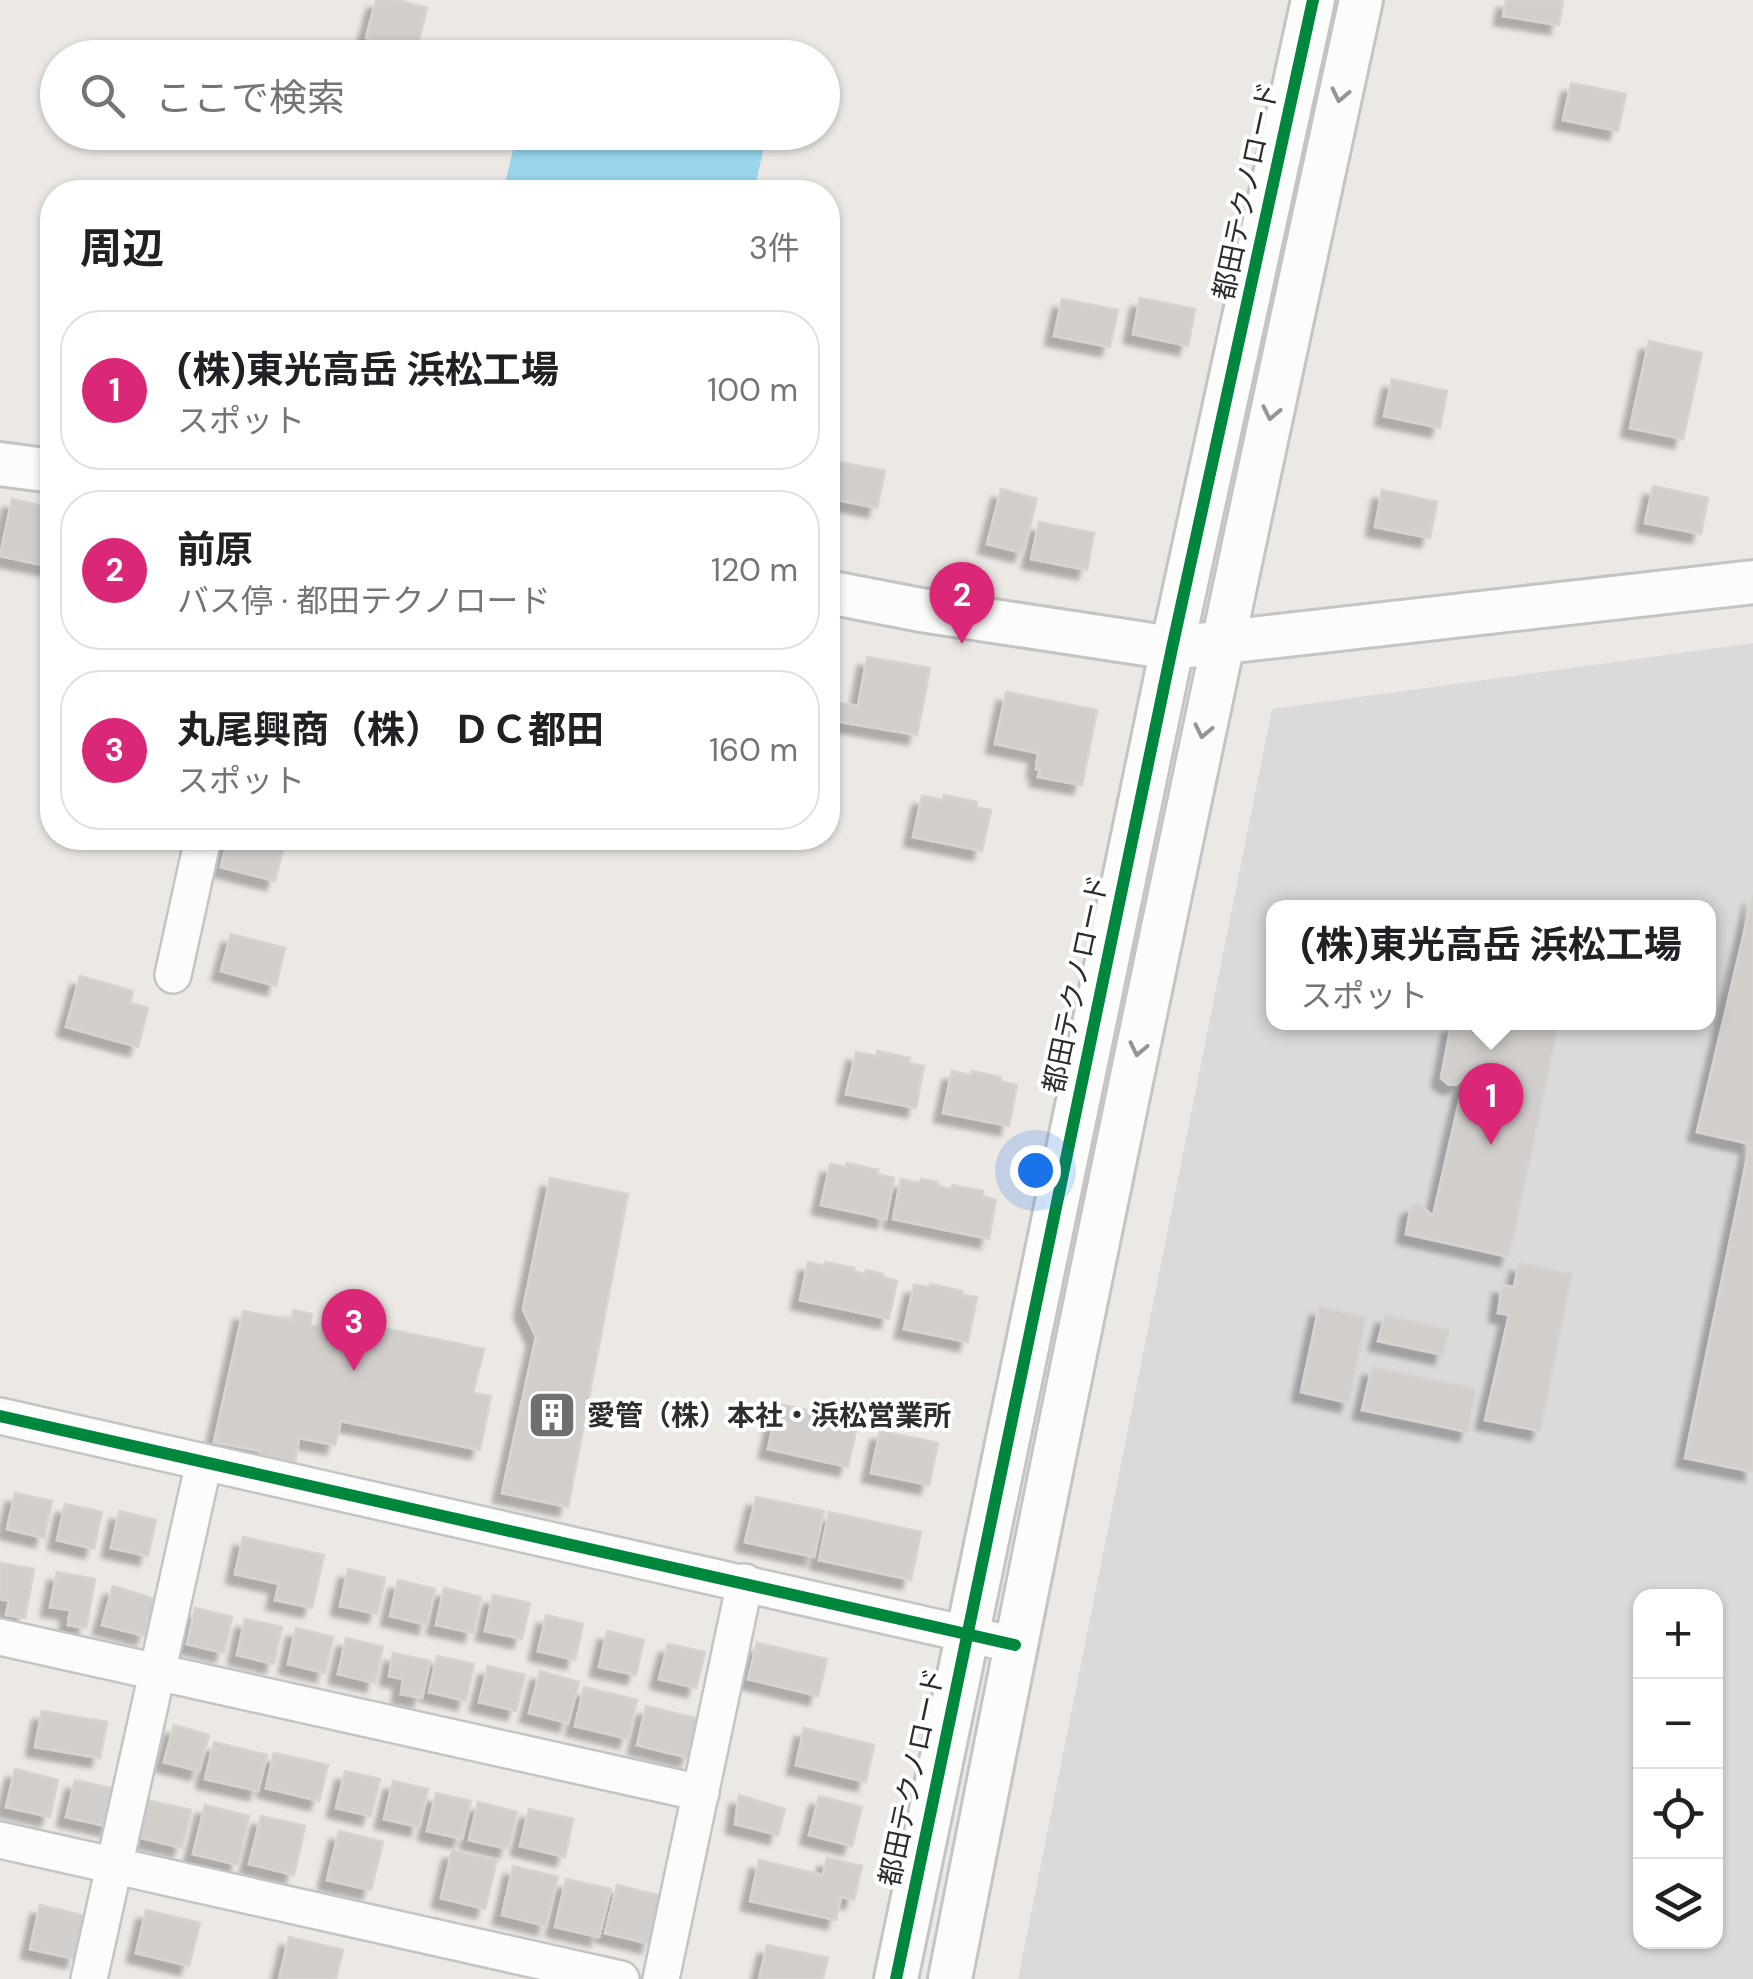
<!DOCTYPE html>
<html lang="ja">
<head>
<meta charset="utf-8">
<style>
	:root { --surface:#fff; --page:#f2f2f2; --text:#202124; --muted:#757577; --line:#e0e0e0; --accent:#db2777 }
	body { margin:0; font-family:"DM Sans","Noto Sans JP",sans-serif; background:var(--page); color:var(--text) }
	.controls { position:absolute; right:30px; bottom:30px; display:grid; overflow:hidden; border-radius:20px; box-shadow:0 2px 8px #0004 }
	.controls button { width:90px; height:90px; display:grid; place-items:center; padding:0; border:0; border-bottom:2px solid var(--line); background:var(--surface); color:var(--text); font:50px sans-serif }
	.you { position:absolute; left:1035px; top:1170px; width:35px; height:35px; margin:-25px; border:8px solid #fff; border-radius:50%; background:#1a73e8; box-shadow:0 0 0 15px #1a73e833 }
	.badge { display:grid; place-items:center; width:65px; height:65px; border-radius:50%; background:var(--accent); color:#fff; font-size:32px; font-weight:700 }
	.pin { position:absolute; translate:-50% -82px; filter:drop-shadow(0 2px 5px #0008) }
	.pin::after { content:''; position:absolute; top:52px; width:35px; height:30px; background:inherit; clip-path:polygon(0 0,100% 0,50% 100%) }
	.popup { position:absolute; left:1266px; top:900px; width:450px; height:130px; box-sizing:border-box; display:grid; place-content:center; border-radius:20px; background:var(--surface); filter:drop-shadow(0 2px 8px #0005); font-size:32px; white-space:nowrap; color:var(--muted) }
	.popup b { font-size:38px; color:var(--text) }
	.popup::after { content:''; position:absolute; left:50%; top:100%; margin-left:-20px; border:20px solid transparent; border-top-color:var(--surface) }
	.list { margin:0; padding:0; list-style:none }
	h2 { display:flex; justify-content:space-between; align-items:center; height:130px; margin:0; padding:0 40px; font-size:42px }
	h2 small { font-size:32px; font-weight:400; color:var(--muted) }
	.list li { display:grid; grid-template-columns:65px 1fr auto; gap:30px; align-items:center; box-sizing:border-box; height:160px; margin:0 20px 20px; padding:0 20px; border:2px solid var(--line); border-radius:40px }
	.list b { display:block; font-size:38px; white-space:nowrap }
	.list p { margin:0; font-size:32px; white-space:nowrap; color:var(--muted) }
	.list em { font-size:32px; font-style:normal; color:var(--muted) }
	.icon { flex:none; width:55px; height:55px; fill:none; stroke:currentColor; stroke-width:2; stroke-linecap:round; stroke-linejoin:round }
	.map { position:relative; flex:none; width:1753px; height:1979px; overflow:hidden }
	.search { position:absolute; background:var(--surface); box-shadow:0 2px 8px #0004; left:40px; top:40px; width:800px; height:110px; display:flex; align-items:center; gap:25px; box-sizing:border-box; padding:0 35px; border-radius:55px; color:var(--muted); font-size:38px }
	.panel { position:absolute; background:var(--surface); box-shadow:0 2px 8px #0004; left:40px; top:180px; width:800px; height:670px; border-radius:40px }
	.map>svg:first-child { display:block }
	.industrial { fill:#dcd9db; fill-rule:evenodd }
	.water { fill:#99d6ec }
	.building { fill:#d1cecb; stroke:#d7d4d0; stroke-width:2.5; filter:url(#shadow) }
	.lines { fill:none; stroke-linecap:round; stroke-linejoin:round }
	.minor-casing { stroke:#c5c4c5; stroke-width:40 }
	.tertiary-casing { stroke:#c5c4c5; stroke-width:48 }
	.minor { stroke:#fcfcfb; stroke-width:35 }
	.tertiary { stroke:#fcfcfb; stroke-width:42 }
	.cycleway-casing { stroke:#fff; stroke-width:19 }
	.cycleway { stroke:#00873e; stroke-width:12 }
	.oneway { stroke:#959594 }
	.labels { text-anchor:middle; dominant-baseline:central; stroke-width:8; stroke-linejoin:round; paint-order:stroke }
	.street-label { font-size:28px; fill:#2e2e2e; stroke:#fff }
	.poi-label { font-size:28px; font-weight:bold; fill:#2e2e2e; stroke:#fff; text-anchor:start }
</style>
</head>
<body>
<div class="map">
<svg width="1753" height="1979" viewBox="0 0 1753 1979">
	<defs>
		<filter id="shadow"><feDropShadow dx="-9" dy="9" stdDeviation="2.5" flood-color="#0004"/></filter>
	</defs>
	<rect width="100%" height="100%" fill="#ece8e4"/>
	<path class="industrial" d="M1753 643V1979H1018L1272 709ZM1274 908H1708V1022H1274ZM1640 1596H1716V1942H1640Z"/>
	<path class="water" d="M517 133V132L767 133 754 192H503Z"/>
	<g class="building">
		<path d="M376 0H398L427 8 416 52 366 38Z"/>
		<path d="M1506 0H1563L1559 25 1503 16Z"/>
		<path d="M1571 83 1626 94 1618 131 1563 120Z"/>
		<path d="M1140 298 1195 309 1188 346 1133 334Z"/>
		<path d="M1062 299 1118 310 1110 347 1054 336Z"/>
		<path d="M1649 341 1702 353 1683 439 1630 428Z"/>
		<path d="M1392 379 1447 391 1440 428 1384 416Z"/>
		<path d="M829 460 885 471 877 508 828 498Z"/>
		<path d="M1653 486 1708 498 1701 534 1645 523Z"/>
		<path d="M1001 489 1037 499 1023 553 987 544Z"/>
		<path d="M1382 490 1437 502 1430 538 1375 527Z"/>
		<path d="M12 499 52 508V567L0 556Z"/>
		<path d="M1039 522 1094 533 1087 570 1031 559Z"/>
		<path d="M867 657 930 668 917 735 828 720V701L858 706Z"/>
		<path d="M1006 692 1097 710 1082 785 1038 777 1040 770 1036 769 1038 753 995 744Z"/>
		<path d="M944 795 977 802 976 807 991 810 982 851 913 837 922 796 944 800Z"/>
		<path d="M228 838H262L285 843 275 881 221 867Z"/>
		<path d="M1753 895V1472L1685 1458 1750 1144 1697 1132Z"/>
		<path d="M231 934 285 948 276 986 221 971Z"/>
		<path d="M80 976 133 991 130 1003 148 1008 138 1047 66 1027Z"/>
		<path d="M1478 1022H1559L1509 1257 1406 1234 1411 1206 1419 1204 1433 1216 1465 1076 1456 1085 1448 1084 1441 1078 1451 1025 1461 1023 1475 1038Z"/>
		<path d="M877 1051 910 1058 909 1063 924 1066 916 1108 846 1094 856 1052 877 1056Z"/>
		<path d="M952 1071 971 1075 972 1071 1001 1077 1000 1081 1017 1085 1009 1126 943 1113Z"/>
		<path d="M847 1163 878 1170 877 1174 894 1178 886 1219 821 1205 830 1164 846 1167Z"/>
		<path d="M550 1178 628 1194 568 1507 502 1493 536 1337 523 1309Z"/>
		<path d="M901 1179 920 1183 921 1179 938 1182V1186L951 1189 952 1185 983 1191 982 1196 996 1200 989 1239 893 1219Z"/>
		<path d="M808 1262 824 1266 825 1262 854 1268 853 1271 865 1274 866 1270 883 1274 882 1277 897 1281 889 1319 800 1300Z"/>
		<path d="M1519 1263 1572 1274 1540 1431 1485 1420 1509 1315 1498 1313 1502 1285 1514 1287Z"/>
		<path d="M930 1284 962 1291V1295L977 1297 968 1342 904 1329 914 1285 930 1287Z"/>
		<path d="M1319 1307 1366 1317 1349 1403 1301 1392Z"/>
		<path d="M293 1310 312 1314 310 1325 328 1329 330 1317 484 1349 473 1393 491 1396 480 1450 341 1421 335 1445 299 1438 295 1464 260 1457V1451L214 1442 243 1311 292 1320Z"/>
		<path d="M1385 1315 1449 1330 1443 1355 1378 1341Z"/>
		<path d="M1372 1367 1476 1389 1468 1432 1362 1410Z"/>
		<path d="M778 1404 858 1421 848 1467 768 1449Z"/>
		<path d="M880 1431 938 1443 929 1485 871 1473Z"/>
		<path d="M15 1493 52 1501 44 1538 7 1529Z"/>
		<path d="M756 1497 824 1511 814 1557 745 1542Z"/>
		<path d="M65 1504 102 1512 94 1549 57 1540Z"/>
		<path d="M119 1511 156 1520 148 1556 111 1548Z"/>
		<path d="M829 1512 921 1532 911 1580 819 1560Z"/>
		<path d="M243 1537 324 1555 312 1608 275 1600 279 1584 235 1574Z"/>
		<path d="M0 1563 34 1569 25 1618 6 1615 9 1601 0 1599Z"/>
		<path d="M348 1569 385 1578 377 1614 340 1606Z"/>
		<path d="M57 1572 95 1579 86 1628 68 1625 70 1610 50 1607Z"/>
		<path d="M398 1580 435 1589 427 1625 390 1616Z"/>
		<path d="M113 1586 155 1599 145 1636 102 1625Z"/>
		<path d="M444 1588 481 1597 473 1633 436 1625Z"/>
		<path d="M493 1595 530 1603 522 1639 485 1631Z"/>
		<path d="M195 1608 232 1617 224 1653 187 1644Z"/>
		<path d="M546 1615 583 1624 575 1660 538 1651Z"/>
		<path d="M245 1619 282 1627 274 1664 237 1655Z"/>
		<path d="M296 1628 333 1637 325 1673 288 1664Z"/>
		<path d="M607 1631 644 1640 636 1675 599 1667Z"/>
		<path d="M346 1638 383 1647 375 1683 338 1674Z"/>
		<path d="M757 1643 827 1659 818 1696 748 1679Z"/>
		<path d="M668 1644 705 1652 696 1688 659 1679Z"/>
		<path d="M393 1653 430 1661 422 1698 401 1694 403 1679 389 1676Z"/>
		<path d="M437 1656 474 1664 466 1701 429 1692Z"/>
		<path d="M488 1666 525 1675 516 1711 479 1702Z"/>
		<path d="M540 1671 579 1682 568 1723 529 1713Z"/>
		<path d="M584 1687 637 1700 628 1739 575 1726Z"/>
		<path d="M646 1706 699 1719 689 1758 637 1745Z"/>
		<path d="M42 1711 107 1722 100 1758 35 1747Z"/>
		<path d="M174 1725 209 1735 199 1771 164 1762Z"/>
		<path d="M804 1728 874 1745 866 1782 796 1765Z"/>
		<path d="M214 1742 267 1755 258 1791 205 1779Z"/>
		<path d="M274 1753 328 1765 319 1801 266 1788Z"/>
		<path d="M15 1769 58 1780 50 1817 6 1807Z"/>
		<path d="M345 1771 380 1779 371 1816 336 1808Z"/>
		<path d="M75 1780 119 1790 110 1827 66 1817Z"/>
		<path d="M393 1781 428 1789 419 1827 384 1819Z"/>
		<path d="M436 1793 471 1801 462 1839 427 1831Z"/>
		<path d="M739 1795 785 1809 778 1835 735 1824Z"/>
		<path d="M819 1796 862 1807 852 1846 809 1835Z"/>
		<path d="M147 1800 191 1810 182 1848 138 1837Z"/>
		<path d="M478 1802 517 1812 508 1849 469 1840Z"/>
		<path d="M205 1805 249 1816 238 1865 193 1854Z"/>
		<path d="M529 1809 573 1819 565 1857 520 1846Z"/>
		<path d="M261 1816 305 1826 294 1875 249 1864Z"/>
		<path d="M339 1831 383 1842 371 1890 327 1880Z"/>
		<path d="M452 1850 497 1860 485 1909 441 1898Z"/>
		<path d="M827 1858 862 1866 854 1900 841 1897 836 1920 750 1901 759 1860 823 1875Z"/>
		<path d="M513 1866 558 1877 546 1926 502 1915Z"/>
		<path d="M566 1879 611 1889 599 1937 555 1927Z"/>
		<path d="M617 1885 661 1896 650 1944 605 1933Z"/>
		<path d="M40 1905 85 1916 75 1959 30 1949Z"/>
		<path d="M146 1910 200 1923 189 1966 136 1953Z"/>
		<path d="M289 1937 343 1950 336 1979H279Z"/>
		<path d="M767 1945 828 1958 823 1979H759Z"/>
	</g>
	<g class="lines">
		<g class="minor-casing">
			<g id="minor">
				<path d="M173 975 203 838"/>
				<path d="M0 1416 1015 1645"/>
				<path d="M0 1637 701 1793"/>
				<path d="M0 1840 621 1979"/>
				<path d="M89 1979 204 1462"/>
				<path d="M661 1979 745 1582"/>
			</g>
		</g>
		<g class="tertiary-casing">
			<g id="tertiary">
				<path d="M0 464 52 471"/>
				<path d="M828 592 921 610 1172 648 1753 582"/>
				<path d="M896 1979 1172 648 1313 0"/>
				<path d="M950 1979C1079 1318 1218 658 1361 0"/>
			</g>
		</g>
		<use href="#minor" class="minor"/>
		<use href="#tertiary" class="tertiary"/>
		<g class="cycleway-casing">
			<g id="cycleway">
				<path d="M0 1416 1015 1645"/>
				<path d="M896 1979 1172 648 1313 0"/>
			</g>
		</g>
		<use href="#cycleway" class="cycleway"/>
	</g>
	<defs><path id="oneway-chevron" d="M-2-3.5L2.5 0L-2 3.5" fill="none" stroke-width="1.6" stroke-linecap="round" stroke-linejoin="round" transform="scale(2.5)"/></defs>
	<g class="oneway">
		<use href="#oneway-chevron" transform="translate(1340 95) rotate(102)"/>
		<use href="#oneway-chevron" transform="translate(1271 413) rotate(102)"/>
		<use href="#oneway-chevron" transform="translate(1203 731) rotate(102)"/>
		<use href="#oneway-chevron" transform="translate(1138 1049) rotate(102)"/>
	</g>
	<defs>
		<g id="building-square" transform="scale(2.5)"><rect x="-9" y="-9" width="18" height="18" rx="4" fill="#706f6e" stroke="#fff"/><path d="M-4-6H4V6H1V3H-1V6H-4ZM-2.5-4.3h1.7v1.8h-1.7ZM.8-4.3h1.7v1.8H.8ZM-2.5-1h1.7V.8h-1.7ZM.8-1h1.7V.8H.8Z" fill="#fff"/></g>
	</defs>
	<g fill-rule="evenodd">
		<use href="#building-square" x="552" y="1415"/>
	</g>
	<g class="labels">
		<g class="street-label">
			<text transform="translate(1246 191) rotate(-78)">都田テクノロード</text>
			<text transform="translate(1076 984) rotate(-78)">都田テクノロード</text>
			<text transform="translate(912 1777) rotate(-78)">都田テクノロード</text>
		</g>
		<g class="poi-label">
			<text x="587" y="1415">愛管（株）本社・浜松営業所</text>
		</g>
	</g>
</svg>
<div class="controls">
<button>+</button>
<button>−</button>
<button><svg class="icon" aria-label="locate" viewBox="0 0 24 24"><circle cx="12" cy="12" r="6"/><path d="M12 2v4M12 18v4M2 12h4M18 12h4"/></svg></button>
<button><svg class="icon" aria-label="layers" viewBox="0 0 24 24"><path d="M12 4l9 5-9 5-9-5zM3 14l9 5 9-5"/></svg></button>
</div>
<div class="you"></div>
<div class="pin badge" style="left:1491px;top:1145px">1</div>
<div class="popup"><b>(株)東光高岳 浜松工場</b>スポット</div>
<div class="pin badge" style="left:962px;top:644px">2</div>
<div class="pin badge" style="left:354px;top:1371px">3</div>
<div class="search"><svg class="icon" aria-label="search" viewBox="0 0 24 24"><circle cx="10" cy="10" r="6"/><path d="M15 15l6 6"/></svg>ここで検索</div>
<section class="panel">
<h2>周辺<small>3件</small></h2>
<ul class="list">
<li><span class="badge">1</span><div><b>(株)東光高岳 浜松工場</b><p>スポット</p></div><em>100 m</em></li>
<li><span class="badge">2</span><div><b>前原</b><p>バス停 · 都田テクノロード</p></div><em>120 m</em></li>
<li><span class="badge">3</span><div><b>丸尾興商（株） ＤＣ都田</b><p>スポット</p></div><em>160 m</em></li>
</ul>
</section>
</div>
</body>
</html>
